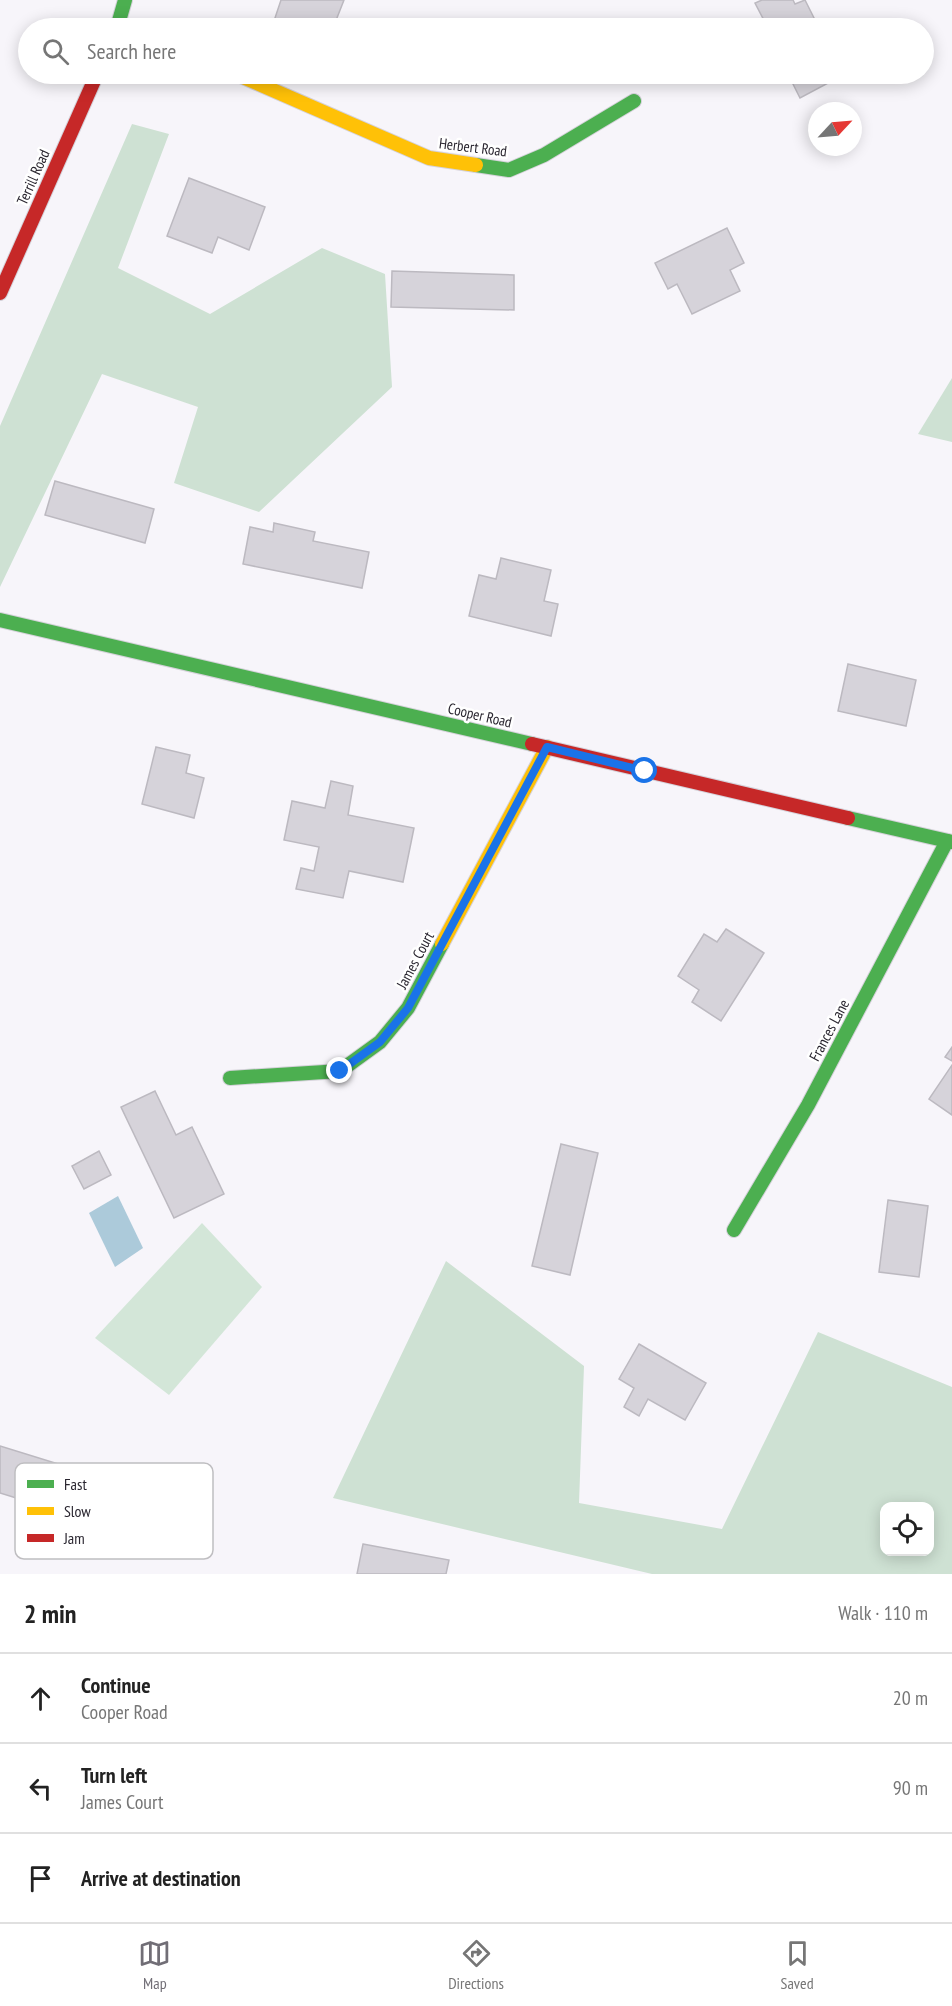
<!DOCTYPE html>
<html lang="en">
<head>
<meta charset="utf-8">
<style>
	:root { --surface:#fff; --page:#f2f2f2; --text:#222; --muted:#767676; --line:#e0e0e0; --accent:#716e76 }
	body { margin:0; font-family:"PT Sans Narrow",sans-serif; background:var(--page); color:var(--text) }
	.controls { position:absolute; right:18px; bottom:18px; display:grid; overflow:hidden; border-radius:12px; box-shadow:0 3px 15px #0003 }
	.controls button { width:54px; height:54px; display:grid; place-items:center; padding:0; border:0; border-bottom:2px solid var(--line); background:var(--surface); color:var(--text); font:30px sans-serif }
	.compass { position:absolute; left:808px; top:102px; width:54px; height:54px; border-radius:50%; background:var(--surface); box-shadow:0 3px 15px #0003; rotate:64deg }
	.stop { position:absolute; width:18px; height:18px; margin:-14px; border:4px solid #1a73e8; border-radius:50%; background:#fff }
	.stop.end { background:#1a73e8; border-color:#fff; box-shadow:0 2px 6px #0008 }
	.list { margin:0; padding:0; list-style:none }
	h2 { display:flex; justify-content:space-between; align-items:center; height:78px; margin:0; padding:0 24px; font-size:26px }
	h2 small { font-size:20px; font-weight:400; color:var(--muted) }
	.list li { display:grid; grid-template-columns:39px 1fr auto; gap:18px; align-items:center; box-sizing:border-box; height:90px; padding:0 24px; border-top:2px solid var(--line) }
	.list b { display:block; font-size:22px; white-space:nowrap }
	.list p { margin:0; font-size:20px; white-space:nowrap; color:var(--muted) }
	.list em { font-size:20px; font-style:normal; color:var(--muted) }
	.icon { flex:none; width:33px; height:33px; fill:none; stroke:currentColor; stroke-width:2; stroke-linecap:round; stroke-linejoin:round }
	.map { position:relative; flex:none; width:952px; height:1574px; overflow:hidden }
	.search { position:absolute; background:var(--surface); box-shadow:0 3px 15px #0003; left:18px; right:18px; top:18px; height:66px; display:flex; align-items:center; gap:15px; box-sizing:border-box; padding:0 21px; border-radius:33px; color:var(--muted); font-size:22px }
	.sheet { height:348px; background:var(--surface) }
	nav { display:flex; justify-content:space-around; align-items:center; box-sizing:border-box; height:84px; border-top:2px solid var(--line); background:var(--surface); font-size:16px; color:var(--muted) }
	nav a { display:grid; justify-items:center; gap:3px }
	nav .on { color:var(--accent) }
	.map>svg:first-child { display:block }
	.green { fill:#d3e6d8 }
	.forest { fill:#cee1d3; fill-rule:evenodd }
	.water { fill:#accada }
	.building { fill:#d6d3da; stroke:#bcb9c0; stroke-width:1.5 }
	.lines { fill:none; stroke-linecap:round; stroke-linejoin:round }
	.fast-casing { stroke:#d5d2da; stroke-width:16 }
	.slow-casing { stroke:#d5d2da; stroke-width:16 }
	.jam-casing { stroke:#d5d2da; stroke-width:16 }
	.fast { stroke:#4caf50; stroke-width:14 }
	.slow { stroke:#ffc107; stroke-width:14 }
	.jam { stroke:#c62828; stroke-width:14 }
	.route { stroke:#1a73e8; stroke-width:8 }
	.labels { text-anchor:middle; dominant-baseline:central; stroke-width:5; stroke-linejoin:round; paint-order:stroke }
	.street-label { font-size:15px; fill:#29252f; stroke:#fff }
	.key { fill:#fff; stroke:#bfbec1; stroke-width:1.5 }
	.key-label { font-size:16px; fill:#29252f }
</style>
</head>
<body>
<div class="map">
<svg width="952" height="1574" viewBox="0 0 952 1574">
	<rect width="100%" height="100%" fill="#f7f5fa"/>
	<path class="green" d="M202 1223 262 1287 169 1395 95 1338Z"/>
	<g class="forest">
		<path d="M132 124 169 134 118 268 210 314 322 248 385 274 392 387 259 512 174 483 198 407 102 374 0 587V426Z"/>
		<path d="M952 378V442L918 434Z"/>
		<path d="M446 1261 584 1366 579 1503 722 1529 818 1332 952 1387V1574H652L333 1498ZM930 1506V1552H884V1506Z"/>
	</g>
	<path class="water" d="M118 1196 143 1248 115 1267 89 1213Z"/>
	<g class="building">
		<path d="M281 0H344L333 28H295L274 21Z"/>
		<path d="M762 0H793L795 4 805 0 816 22 806 28H768L755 3Z"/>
		<path d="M788 74H828L832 81 800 98Z"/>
		<path d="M189 178 265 207 249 250 218 237 212 253 167 236Z"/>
		<path d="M727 228 744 263 730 270 740 291 692 314 677 284 668 289 655 263Z"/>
		<path d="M392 271 514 275V310L391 307Z"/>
		<path d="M55 481 154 509 145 543 45 515Z"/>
		<path d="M274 523 315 532 313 541 369 552 362 588 243 564 250 527 273 532Z"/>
		<path d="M501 558 551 570 544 601 558 604 551 636 469 616 479 575 496 579Z"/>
		<path d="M848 664 916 680 906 726 838 711Z"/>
		<path d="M156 747 190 755 186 773 204 778 194 818 142 804Z"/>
		<path d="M331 781 353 786 348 815 414 828 403 882 349 871 343 898 296 889 301 868 314 871 319 847 284 840 292 801 325 808Z"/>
		<path d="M726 929 764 953 721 1021 692 1002 699 990 678 976 704 934 717 942Z"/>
		<path d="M952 1047V1061L945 1057Z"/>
		<path d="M952 1065V1115L929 1099Z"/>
		<path d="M155 1091 176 1135 192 1127 224 1194 174 1218 121 1107Z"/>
		<path d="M561 1144 598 1153 570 1275 532 1266Z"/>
		<path d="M99 1151 111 1175 84 1189 72 1166Z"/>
		<path d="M888 1200 928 1206 919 1277 879 1272Z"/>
		<path d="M639 1344 706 1383 685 1420 648 1399 639 1416 624 1407 634 1388 619 1379Z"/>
		<path d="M0 1446 68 1467 55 1510 0 1493Z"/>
		<path d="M363 1544 449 1560 446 1574H357Z"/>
	</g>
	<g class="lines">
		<g class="fast-casing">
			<g id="fast">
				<path d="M117 28 125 0"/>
				<path d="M476 165 509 170 544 155 634 101"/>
				<path d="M0 620 532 744"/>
				<path d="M848 818 952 842"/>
				<path d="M230 1078 340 1071 380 1042 408 1008 442 944"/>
				<path d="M734 1230 808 1105 947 841"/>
			</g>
		</g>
		<g class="slow-casing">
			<g id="slow">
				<path d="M236 74 429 158 476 165"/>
				<path d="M442 944 547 747"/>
			</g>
		</g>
		<g class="jam-casing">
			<g id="jam">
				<path d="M0 293 97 74"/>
				<path d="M532 744 848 818"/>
			</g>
		</g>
		<use href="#fast" class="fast"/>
		<use href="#slow" class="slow"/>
		<use href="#jam" class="jam"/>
	</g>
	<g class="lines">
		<path class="route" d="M340 1071 380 1042 408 1008 547 747 645 771"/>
	</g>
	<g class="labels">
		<g class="street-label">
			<text transform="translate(473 147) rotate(7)">Herbert Road</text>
			<text transform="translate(33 177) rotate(-66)">Terrill Road</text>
			<text transform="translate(480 715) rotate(13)">Cooper Road</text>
			<text transform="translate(415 960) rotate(-62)">James Court</text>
			<text transform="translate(829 1030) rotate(-62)">Frances Lane</text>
		</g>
	</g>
	<rect x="15" y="1463" width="198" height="96" rx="9" class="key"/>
	<rect x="27" y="1480" width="27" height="8" fill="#4caf50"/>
	<rect x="27" y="1507" width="27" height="8" fill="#ffc107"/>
	<rect x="27" y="1534" width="27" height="8" fill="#c62828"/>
	<g class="key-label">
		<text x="64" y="1490">Fast</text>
		<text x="64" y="1517">Slow</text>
		<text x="64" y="1544">Jam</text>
	</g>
</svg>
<div class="controls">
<button><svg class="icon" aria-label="locate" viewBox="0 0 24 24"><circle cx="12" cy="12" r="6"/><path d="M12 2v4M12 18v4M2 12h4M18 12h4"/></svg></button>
</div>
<svg class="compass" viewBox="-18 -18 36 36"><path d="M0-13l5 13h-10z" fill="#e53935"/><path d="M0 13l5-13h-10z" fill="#767676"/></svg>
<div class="stop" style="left:645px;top:771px"></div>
<div class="stop end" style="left:340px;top:1071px"></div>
<div class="search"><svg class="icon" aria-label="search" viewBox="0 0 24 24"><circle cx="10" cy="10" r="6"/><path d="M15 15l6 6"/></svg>Search here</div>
</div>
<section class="sheet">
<h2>2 min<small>Walk · 110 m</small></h2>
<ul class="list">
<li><svg class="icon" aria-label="ahead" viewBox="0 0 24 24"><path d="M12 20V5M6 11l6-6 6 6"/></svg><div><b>Continue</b><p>Cooper Road</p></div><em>20 m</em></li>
<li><svg class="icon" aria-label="left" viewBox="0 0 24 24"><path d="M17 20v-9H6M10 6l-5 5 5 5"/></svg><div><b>Turn left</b><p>James Court</p></div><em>90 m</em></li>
<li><svg class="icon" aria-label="arrive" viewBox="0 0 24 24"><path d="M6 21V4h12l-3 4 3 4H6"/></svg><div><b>Arrive at destination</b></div></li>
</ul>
</section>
<nav>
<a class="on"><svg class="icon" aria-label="map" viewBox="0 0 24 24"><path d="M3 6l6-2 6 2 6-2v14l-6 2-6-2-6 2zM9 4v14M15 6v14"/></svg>Map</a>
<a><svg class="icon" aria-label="directions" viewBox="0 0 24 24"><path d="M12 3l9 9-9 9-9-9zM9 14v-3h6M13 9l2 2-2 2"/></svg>Directions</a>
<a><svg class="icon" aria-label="saved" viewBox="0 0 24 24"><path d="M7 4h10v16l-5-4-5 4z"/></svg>Saved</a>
</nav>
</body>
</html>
